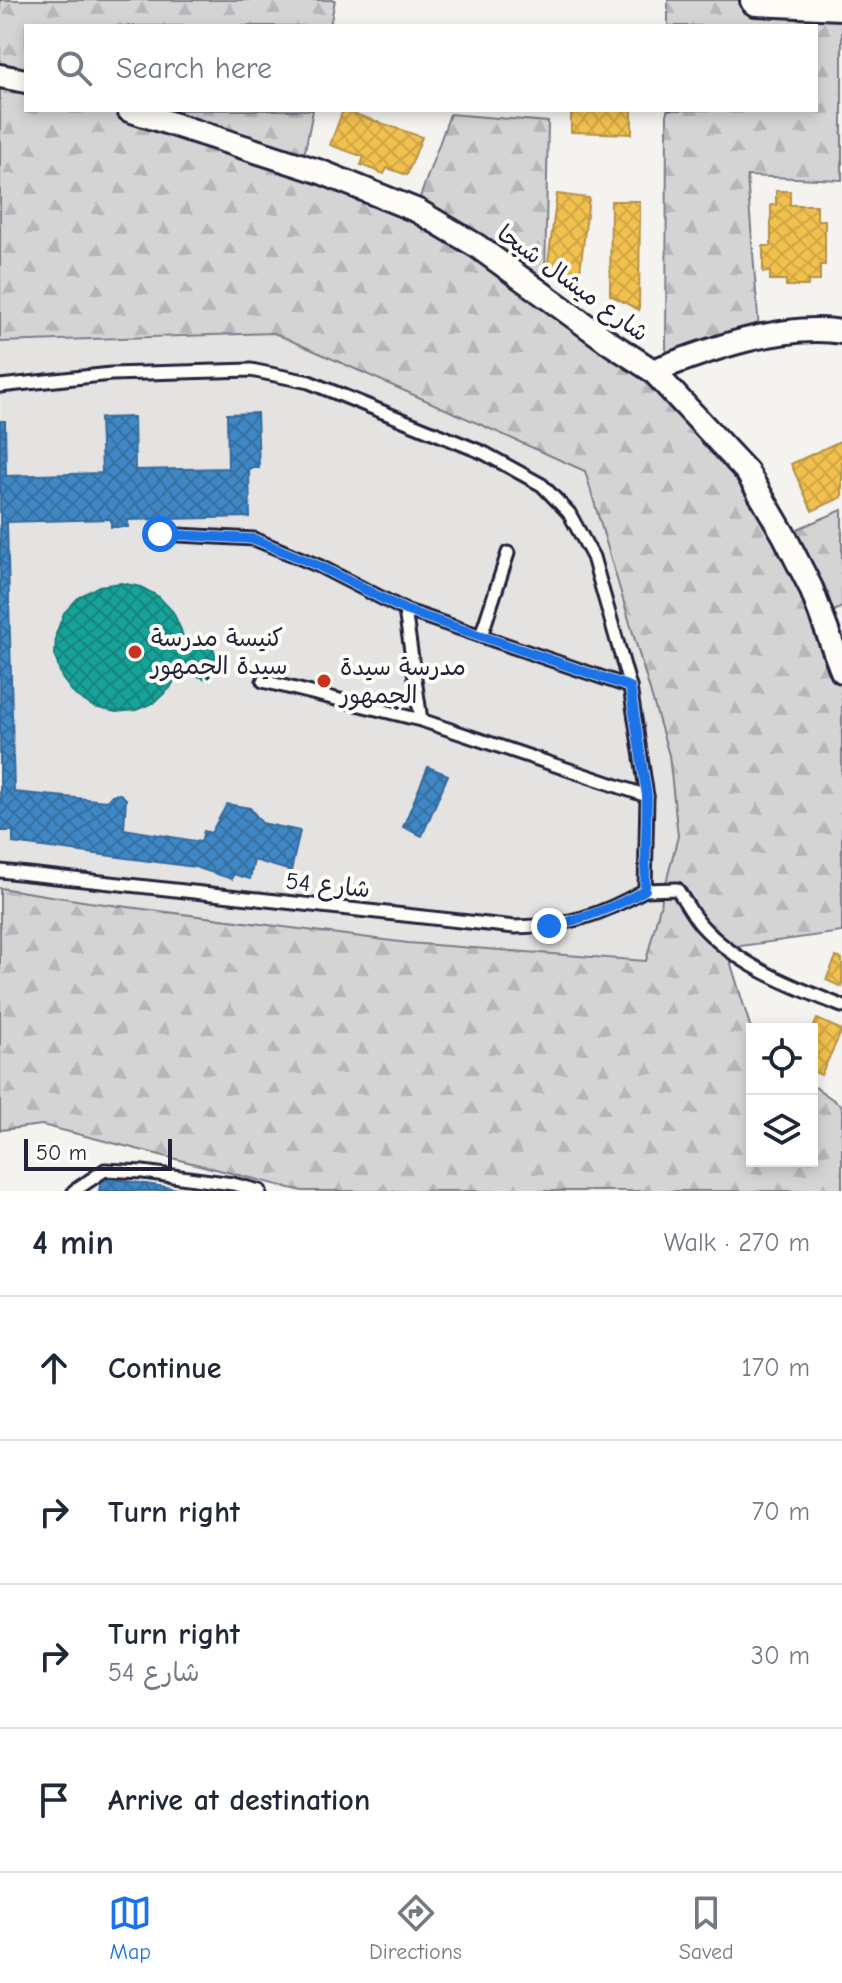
<!DOCTYPE html>
<html lang="en">
<head>
<meta charset="utf-8">
<style>
	:root { --surface:#fff; --page:#f2f2f3; --text:#1f2937; --muted:#747a83; --line:#e0e1e3; --accent:#1a73e8 }
	body { margin:0; font-family:"Comic Neue","Playpen Sans Arabic",sans-serif; background:var(--page); color:var(--text) }
	.controls { position:absolute; right:24px; bottom:24px; display:grid; overflow:hidden; border-radius:0px; box-shadow:0 4px 12px #0003 }
	.controls button { width:72px; height:72px; display:grid; place-items:center; padding:0; border:0; border-bottom:2px solid var(--line); background:var(--surface); color:var(--text); font:40px sans-serif }
	.scale { position:absolute; left:24px; bottom:20px; width:148px; box-sizing:border-box; padding-left:8px; border:4px solid #22223b; border-top:0; font-size:22px; line-height:28px; white-space:nowrap; color:#22223b; -webkit-text-stroke:6px #fdfcf7; paint-order:stroke }
	.stop { position:absolute; width:24px; height:24px; margin:-18px; border:6px solid #1a73e8; border-radius:50%; background:#fff }
	.stop.end { background:#1a73e8; border-color:#fff; box-shadow:0 2px 8px #0008 }
	.list { margin:0; padding:0; list-style:none }
	h2 { display:flex; justify-content:space-between; align-items:center; height:104px; margin:0; padding:0 32px; font-size:34px }
	h2 small { font-size:26px; font-weight:400; color:var(--muted) }
	.list li { display:grid; grid-template-columns:52px 1fr auto; gap:24px; align-items:center; box-sizing:border-box; height:144px; padding:0 32px; border-top:2px solid var(--line) }
	.list b { display:block; font-size:30px; white-space:nowrap }
	.list p { margin:0; font-size:26px; white-space:nowrap; color:var(--muted) }
	.list em { font-size:26px; font-style:normal; color:var(--muted) }
	.icon { flex:none; width:44px; height:44px; fill:none; stroke:currentColor; stroke-width:2; stroke-linecap:round; stroke-linejoin:round }
	.map { position:relative; flex:none; width:842px; height:1191px; overflow:hidden }
	.search { position:absolute; background:var(--surface); box-shadow:0 4px 12px #0003; left:24px; right:24px; top:24px; height:88px; display:flex; align-items:center; gap:20px; box-sizing:border-box; padding:0 28px; border-radius:0px; color:var(--muted); font-size:30px }
	.sheet { height:680px; background:var(--surface) }
	nav { display:flex; justify-content:space-around; align-items:center; box-sizing:border-box; height:112px; border-top:2px solid var(--line); background:var(--surface); font-size:22px; color:var(--muted) }
	nav a { display:grid; justify-items:center; gap:4px }
	nav .on { color:var(--accent) }
	.map>svg:first-child { display:block }
	.built { fill:#e4e3e2 }
	.forest { fill:url(#forest-firs); stroke:#7c7b88; stroke-width:2 }
	.homes { fill:url(#homes-cross-hatch); stroke:#b49148; stroke-width:2 }
	.schools { fill:url(#schools-cross-hatch); stroke:#36699c; stroke-width:2 }
	.public { fill:url(#public-cross-hatch); stroke:#1a7c7c; stroke-width:2 }
	.lines { fill:none; stroke-linecap:round; stroke-linejoin:round }
	.service-casing { stroke:#22223b; stroke-width:17 }
	.minor-casing { stroke:#22223b; stroke-width:28 }
	.secondary-casing { stroke:#22223b; stroke-width:36 }
	.service { stroke:#fdfcf7; stroke-width:11 }
	.minor { stroke:#fdfcf7; stroke-width:22 }
	.secondary { stroke:#fdfcf7; stroke-width:30 }
	.route { stroke:#1a73e8; stroke-width:10 }
	.poi-dot { fill:#c8321e; stroke:#fdfcf7; stroke-width:3 }
	.labels { text-anchor:middle; dominant-baseline:central; stroke-width:8; stroke-linejoin:round; paint-order:stroke }
	.street-label { font-size:24px; fill:#22223b; stroke:#fdfcf7 }
	.poi-label { font-size:24px; fill:#22223b; stroke:#fdfcf7; text-anchor:start }
</style>
</head>
<body>
<div class="map">
<svg width="842" height="1191" viewBox="0 0 842 1191">
	<defs>
		<pattern id="forest-firs" width="22" height="20" patternUnits="userSpaceOnUse" patternTransform="scale(2)"><rect width="22" height="20" fill="#d5d4d5"/><path d="M5 1l3.5 6h-7zM16 11l3.5 6h-7z" fill="#b7b6b8"/></pattern>
		<pattern id="homes-cross-hatch" width="8" height="8" patternUnits="userSpaceOnUse" patternTransform="scale(2)"><rect width="8" height="8" fill="#f2c14e"/><path d="M0 0l8 8M0 8l8-8" fill="none" stroke="#cfa645"/></pattern>
		<pattern id="schools-cross-hatch" width="8" height="8" patternUnits="userSpaceOnUse" patternTransform="scale(2)"><rect width="8" height="8" fill="#3f88c5"/><path d="M0 0l8 8M0 8l8-8" fill="none" stroke="#346fa1"/></pattern>
		<pattern id="public-cross-hatch" width="8" height="8" patternUnits="userSpaceOnUse" patternTransform="scale(2)"><rect width="8" height="8" fill="#17a398"/><path d="M0 0l8 8M0 8l8-8" fill="none" stroke="#14847d"/></pattern>
	</defs>
	<rect width="100%" height="100%" fill="#f4f3ef"/>
	<filter id="ink" filterUnits="userSpaceOnUse"><feTurbulence type="fractalNoise" baseFrequency=".0125" numOctaves="2"/><feDisplacementMap in="SourceGraphic" scale="16" xChannelSelector="R" yChannelSelector="G"/><feConvolveMatrix kernelMatrix="1 2 1 2 8 2 1 2 1" color-interpolation-filters="sRGB"/></filter>
	<g filter="url(#ink)">
		<path class="built" d="M274 333 585 471 669 755 678 836 646 961 408 943 89 902 0 888V342Z"/>
		<g class="forest">
			<path d="M0 0H335L330 26H26V110H313L304 156 419 200 450 114 548 122 545 281 656 371 768 491 795 530 842 510V607L831 613 842 639V932L726 948 752 1032V1161H812V1085L842 1106V1191H302L42 1125 0 1130V888L89 902 408 943 646 961 678 836 669 755 585 471 274 333 0 342Z"/>
			<path d="M668 0H842V180L747 176 759 330 666 355 667 110H816V26H668Z"/>
		</g>
		<g class="homes">
			<path d="M343 110 422 137 407 175 387 168 384 174 361 165 364 157 330 145Z"/>
			<path d="M571 110H632V134L571 132Z"/>
			<path d="M776 191H790V205H817V220H825V265H820V281H808V286H786V280H770V272H763V246H771V205H776Z"/>
			<path d="M557 194 589 198 578 287 547 270Z"/>
			<path d="M611 201H640L639 310 610 295Z"/>
			<path d="M842 440V497L812 511 791 464Z"/>
			<path d="M836 957 842 959V987L826 980Z"/>
			<path d="M817 1019 842 1030 821 1075 812 1071V1030Z"/>
		</g>
		<g class="schools">
			<path d="M257 413 259 468H249L250 517 127 520 128 527H111V519L7 522 14 792 107 801 112 795 120 794 126 799 124 829 201 842 204 831 211 833 227 804 250 808 262 823 300 831 291 871 254 860 250 879 233 874 232 879 195 867 13 843V831H0V421H5L6 476 102 473 100 418 134 417 135 470 228 468 227 414Z"/>
			<path d="M428 767 448 775 422 836 403 827Z"/>
			<path d="M101 1177 191 1191H99Z"/>
		</g>
		<path class="public" d="M121 583 141 587 159 597 173 612 181 630 185 645 213 648 219 666 207 679 180 670 170 688 155 702 136 710 116 712 94 707 75 695 62 678 55 656 56 634 64 613 79 597 99 586Z"/>
		<g class="lines">
			<g class="service-casing">
				<g id="service">
					<path d="M0 386 111 374 251 370 309 382 484 453 542 485 569 513 593 557 630 687 647 796 645 890 677 889C685 901 692 915 701 925 738 966 792 986 842 1006"/>
					<path d="M160 534 254 539 319 566 405 610 630 687"/>
					<path d="M405 610 421 720 647 796"/>
					<path d="M481 636 508 553"/>
					<path d="M263 681 421 720"/>
					<path d="M0 871 515 927C567 926 600 916 645 890"/>
					<path d="M74 1191 105 1170 143 1172 233 1184 260 1191"/>
				</g>
			</g>
			<g class="minor-casing">
				<g id="minor">
					<path d="M0 76 26 81"/>
					<path d="M129 110 321 172 418 211 477 246 610 343 653 371 747 472 784 535 811 588 842 671"/>
					<path d="M653 371C707 350 784 322 842 332"/>
				</g>
			</g>
			<g class="secondary-casing">
				<path id="secondary" d="M756 0 842 4"/>
			</g>
			<use href="#service" class="service"/>
			<use href="#minor" class="minor"/>
			<use href="#secondary" class="secondary"/>
		</g>
	</g>
	<g class="lines" filter="url(#ink)">
		<path class="route" d="M160 534 254 539 319 566 405 610 630 687 647 796 645 890C614 908 585 919 549 926"/>
	</g>
	<g class="poi-dot">
		<circle cx="135" cy="652" r="8"/>
		<circle cx="324" cy="681" r="8"/>
	</g>
	<g class="labels">
		<g class="street-label">
			<text transform="translate(573 283) rotate(36)">شارع ميشال شيحا</text>
			<text transform="translate(328 885) rotate(6)">شارع 54</text>
		</g>
		<g class="poi-label">
			<text x="151" y="638">كنيسة مدرسة<tspan x="151" dy="28">سيدة الجمهور</tspan></text>
			<text x="340" y="667">مدرسة سيدة<tspan x="340" dy="28">الجمهور</tspan></text>
		</g>
	</g>
</svg>
<div class="controls">
<button><svg class="icon" aria-label="locate" viewBox="0 0 24 24"><circle cx="12" cy="12" r="6"/><path d="M12 2v4M12 18v4M2 12h4M18 12h4"/></svg></button>
<button><svg class="icon" aria-label="layers" viewBox="0 0 24 24"><path d="M12 4l9 5-9 5-9-5zM3 14l9 5 9-5"/></svg></button>
</div>
<div class="scale">50 m</div>
<div class="stop" style="left:160px;top:534px"></div>
<div class="stop end" style="left:549px;top:926px"></div>
<div class="search"><svg class="icon" aria-label="search" viewBox="0 0 24 24"><circle cx="10" cy="10" r="6"/><path d="M15 15l6 6"/></svg>Search here</div>
</div>
<section class="sheet">
<h2>4 min<small>Walk · 270 m</small></h2>
<ul class="list">
<li><svg class="icon" aria-label="ahead" viewBox="0 0 24 24"><path d="M12 20V5M6 11l6-6 6 6"/></svg><div><b>Continue</b></div><em>170 m</em></li>
<li><svg class="icon" aria-label="right" viewBox="0 0 24 24"><path d="M7 20v-9h11M14 6l5 5-5 5"/></svg><div><b>Turn right</b></div><em>70 m</em></li>
<li><svg class="icon" aria-label="right" viewBox="0 0 24 24"><path d="M7 20v-9h11M14 6l5 5-5 5"/></svg><div><b>Turn right</b><p>شارع 54</p></div><em>30 m</em></li>
<li><svg class="icon" aria-label="arrive" viewBox="0 0 24 24"><path d="M6 21V4h12l-3 4 3 4H6"/></svg><div><b>Arrive at destination</b></div></li>
</ul>
</section>
<nav>
<a class="on"><svg class="icon" aria-label="map" viewBox="0 0 24 24"><path d="M3 6l6-2 6 2 6-2v14l-6 2-6-2-6 2zM9 4v14M15 6v14"/></svg>Map</a>
<a><svg class="icon" aria-label="directions" viewBox="0 0 24 24"><path d="M12 3l9 9-9 9-9-9zM9 14v-3h6M13 9l2 2-2 2"/></svg>Directions</a>
<a><svg class="icon" aria-label="saved" viewBox="0 0 24 24"><path d="M7 4h10v16l-5-4-5 4z"/></svg>Saved</a>
</nav>
</body>
</html>
